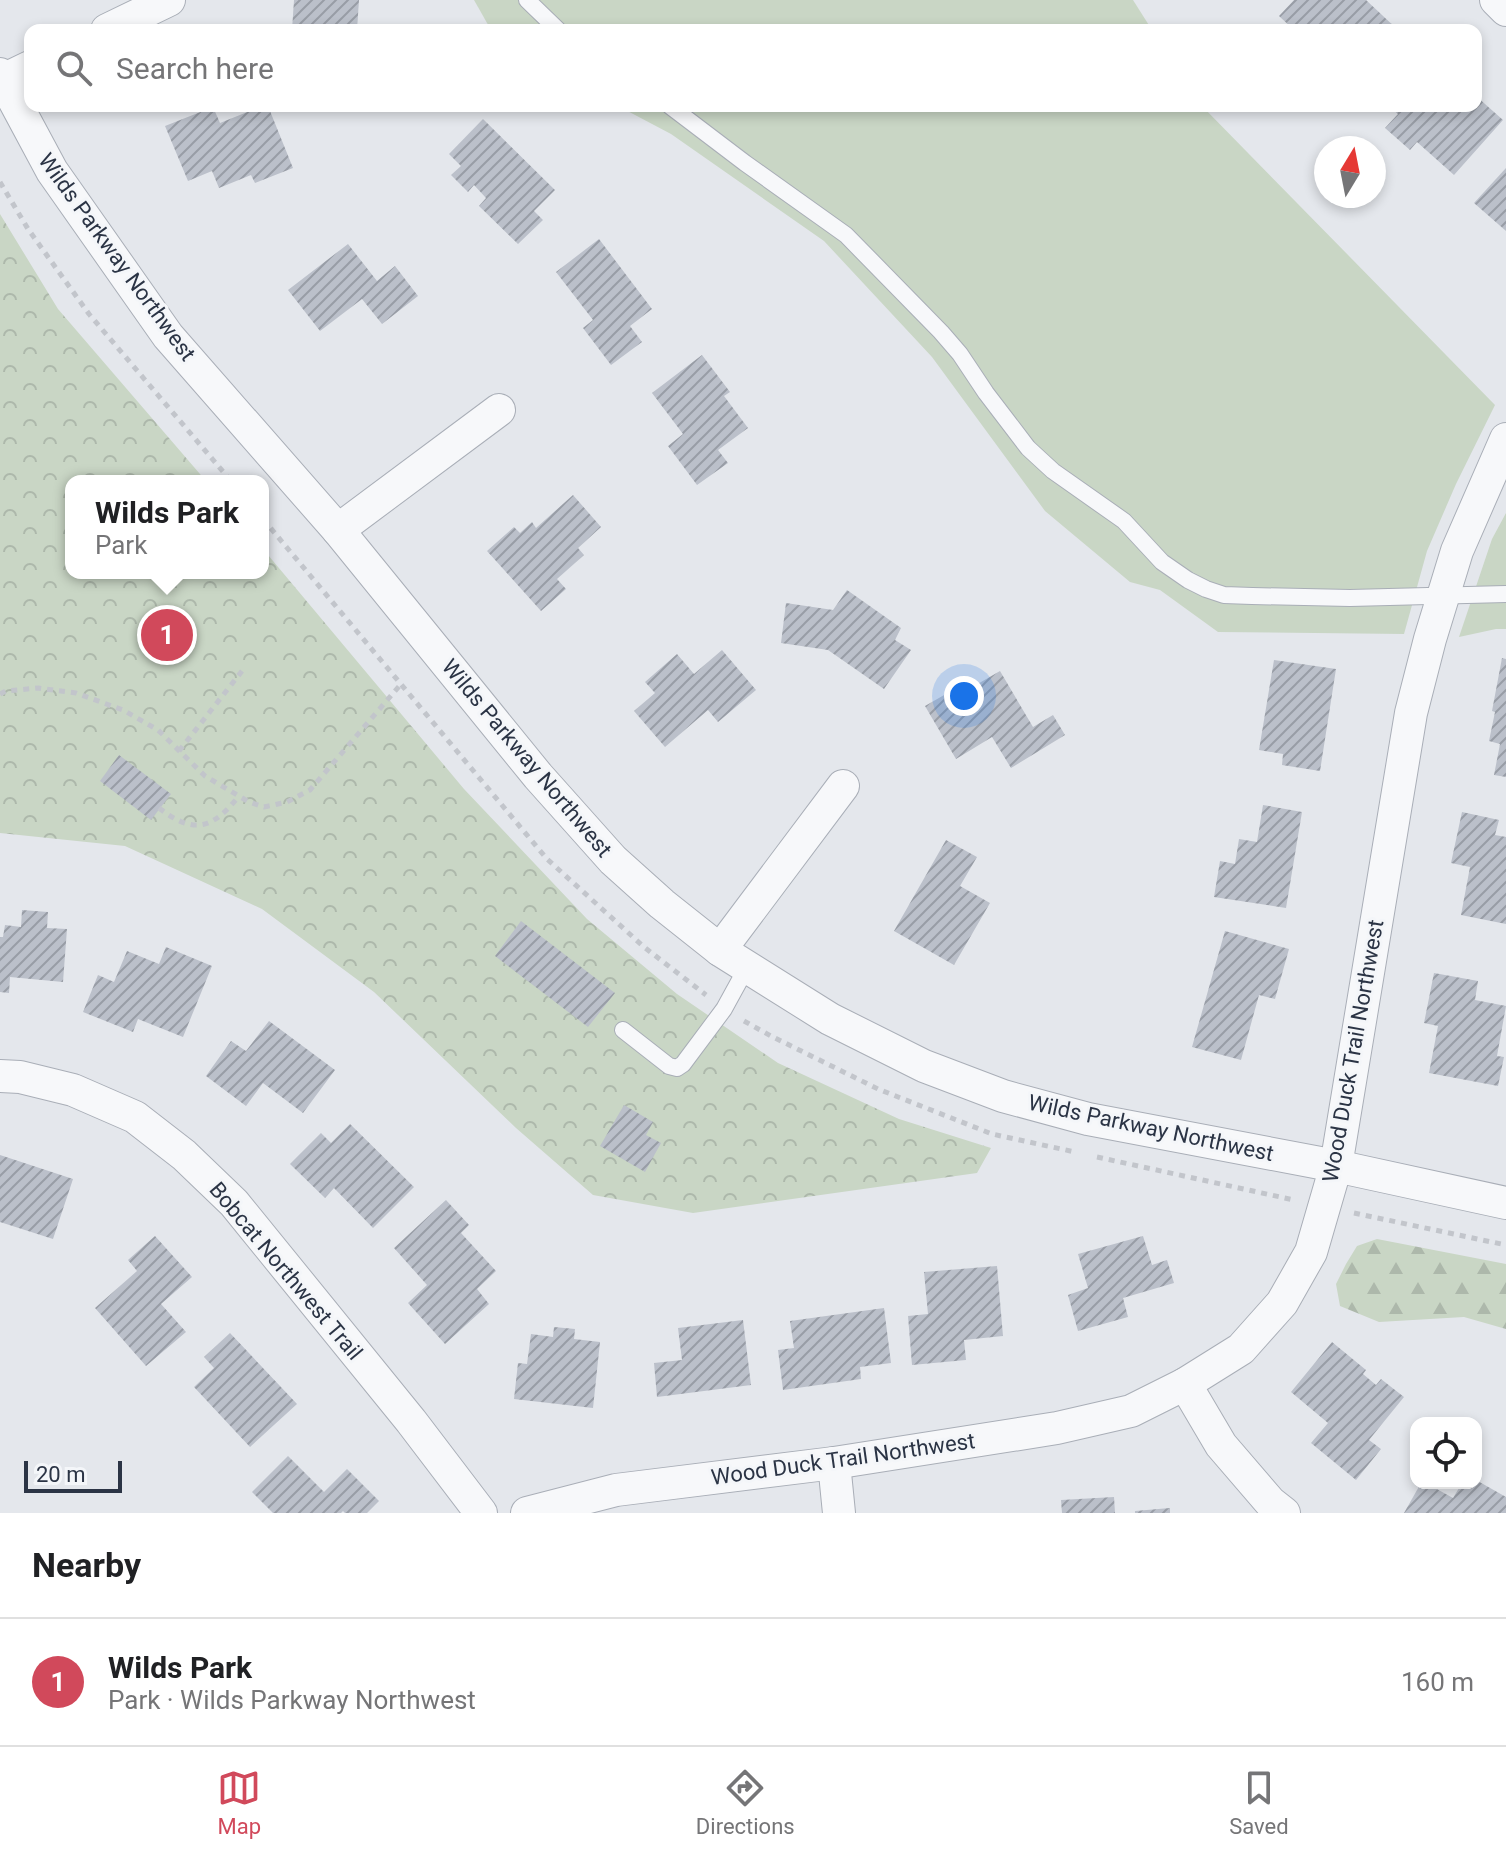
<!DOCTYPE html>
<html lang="en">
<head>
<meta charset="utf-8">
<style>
	:root { --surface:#fff; --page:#f2f2f2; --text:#202124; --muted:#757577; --line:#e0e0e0; --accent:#d1495b }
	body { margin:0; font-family:Roboto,sans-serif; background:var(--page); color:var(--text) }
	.controls { position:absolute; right:24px; bottom:24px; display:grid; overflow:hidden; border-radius:16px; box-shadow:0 4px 12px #0003 }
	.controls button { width:72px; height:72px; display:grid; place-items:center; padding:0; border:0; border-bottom:2px solid var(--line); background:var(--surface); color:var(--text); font:40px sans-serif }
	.compass { position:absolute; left:1314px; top:136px; width:72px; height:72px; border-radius:50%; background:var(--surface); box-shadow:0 4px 12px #0003; rotate:10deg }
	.scale { position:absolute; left:24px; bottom:20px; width:98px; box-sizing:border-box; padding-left:8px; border:4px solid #2b3445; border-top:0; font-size:22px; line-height:28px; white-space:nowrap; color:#2b3445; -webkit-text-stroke:6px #f4f6f9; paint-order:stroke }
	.you { position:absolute; left:964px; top:696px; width:28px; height:28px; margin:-20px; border:6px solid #fff; border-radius:50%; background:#1a73e8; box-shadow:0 0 0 12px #1a73e833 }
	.badge { display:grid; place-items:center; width:52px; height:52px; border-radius:50%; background:var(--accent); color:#fff; font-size:26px; font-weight:700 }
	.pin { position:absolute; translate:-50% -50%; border:4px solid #fff; box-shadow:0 2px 8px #0006 }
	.popup { position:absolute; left:65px; top:475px; width:204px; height:104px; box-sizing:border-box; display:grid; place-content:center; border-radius:16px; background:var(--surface); filter:drop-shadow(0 2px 6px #0005); font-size:26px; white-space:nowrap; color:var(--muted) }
	.popup b { font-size:30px; color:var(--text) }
	.popup::after { content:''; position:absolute; left:50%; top:100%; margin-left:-16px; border:16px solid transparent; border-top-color:var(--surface) }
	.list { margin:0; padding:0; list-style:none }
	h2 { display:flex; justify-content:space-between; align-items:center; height:104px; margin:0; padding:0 32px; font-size:34px }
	h2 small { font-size:26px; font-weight:400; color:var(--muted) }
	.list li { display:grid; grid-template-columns:52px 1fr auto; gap:24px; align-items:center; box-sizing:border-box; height:128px; padding:0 32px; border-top:2px solid var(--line) }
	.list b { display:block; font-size:30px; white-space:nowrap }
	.list p { margin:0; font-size:26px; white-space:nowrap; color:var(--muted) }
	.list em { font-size:26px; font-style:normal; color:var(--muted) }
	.icon { flex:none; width:44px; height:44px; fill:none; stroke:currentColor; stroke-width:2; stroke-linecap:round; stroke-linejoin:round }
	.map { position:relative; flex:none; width:1506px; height:1513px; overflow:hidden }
	.search { position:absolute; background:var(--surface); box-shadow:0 4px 12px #0003; left:24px; right:24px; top:24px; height:88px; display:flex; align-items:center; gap:20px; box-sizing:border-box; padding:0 28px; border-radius:16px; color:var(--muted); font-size:30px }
	.sheet { height:232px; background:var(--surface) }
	nav { display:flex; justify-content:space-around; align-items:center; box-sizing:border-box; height:112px; border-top:2px solid var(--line); background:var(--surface); font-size:22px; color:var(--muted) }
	nav a { display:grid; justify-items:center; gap:4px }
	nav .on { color:var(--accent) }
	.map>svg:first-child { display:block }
	.grass { fill:#c9d6c5 }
	.forest { fill:url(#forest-firs) }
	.park { fill:url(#park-crowns) }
	.building { fill:url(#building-hatch) }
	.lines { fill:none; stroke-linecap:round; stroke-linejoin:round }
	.service-casing { stroke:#a9aeb7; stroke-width:18 }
	.minor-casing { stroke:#a9aeb7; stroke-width:34 }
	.path { stroke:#c2c5cb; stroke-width:5; stroke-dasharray:6 6; stroke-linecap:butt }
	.service { stroke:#f7f8fa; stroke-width:16 }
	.minor { stroke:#f7f8fa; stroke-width:32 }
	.labels { text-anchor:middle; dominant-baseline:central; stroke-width:6; stroke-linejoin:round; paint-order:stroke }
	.street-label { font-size:22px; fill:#2b3445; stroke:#f4f6f9 }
</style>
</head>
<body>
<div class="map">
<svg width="1506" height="1513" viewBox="0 0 1506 1513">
	<defs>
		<pattern id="forest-firs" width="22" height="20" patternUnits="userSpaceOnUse" patternTransform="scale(2)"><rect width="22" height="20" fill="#c9d6c5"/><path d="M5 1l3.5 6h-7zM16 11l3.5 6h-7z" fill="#adb8ab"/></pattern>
		<pattern id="park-crowns" width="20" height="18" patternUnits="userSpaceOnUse" patternTransform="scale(2)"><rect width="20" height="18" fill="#c9d6c5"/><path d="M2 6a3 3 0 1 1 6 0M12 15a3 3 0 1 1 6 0" fill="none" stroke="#adb8ab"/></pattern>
		<pattern id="building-hatch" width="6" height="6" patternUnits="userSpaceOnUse" patternTransform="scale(2)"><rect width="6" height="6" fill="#bbc0ca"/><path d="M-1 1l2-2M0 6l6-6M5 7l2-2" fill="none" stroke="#989da6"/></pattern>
	</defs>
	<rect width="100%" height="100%" fill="#e4e7ec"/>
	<g class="grass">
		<path d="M474 0H1133L1152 30H491Z"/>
		<path d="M618 106H1202L1495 405 1456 484 1427 551 1404 634 1218 632 1160 590 1130 582 1045 511 932 357 824 241 671 134Z"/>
		<path d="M1506 513V629H1496L1459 637 1492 539Z"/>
	</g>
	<path class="forest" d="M1377 1239 1506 1264V1329L1464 1317 1379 1322 1340 1306 1336 1284 1346 1264 1357 1246Z"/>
	<path class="park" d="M0 214 58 309 206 481H71V573H263V549L464 789 587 919 677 994 778 1063 899 1119 991 1148 977 1173 693 1213 593 1195 516 1128 374 992 262 909 125 846 0 833Z"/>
	<g class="building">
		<path d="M294 0H359L357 30H292Z"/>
		<path d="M1294 0H1366L1398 30H1294L1279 16Z"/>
		<path d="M1476 96 1503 120 1454 175 1417 142 1410 150 1385 128 1398 114 1391 108 1392 106H1476Z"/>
		<path d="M262 106H268L293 168 255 183 251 175 219 188 212 171 188 181 165 126 213 107 220 123Z"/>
		<path d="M483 119 555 190 534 211 543 220 518 244 479 206 486 198 474 185 468 192 451 175 461 166 449 154Z"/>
		<path d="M1506 168V231L1474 203Z"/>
		<path d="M599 239 652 309 630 326 642 342 611 365 583 328 593 320 556 272Z"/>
		<path d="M348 244 377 281 395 266 418 296 382 324 362 299 320 331 288 290Z"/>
		<path d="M702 355 730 392 724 396 748 428 718 450 728 463 697 485 668 446 683 434 652 393Z"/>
		<path d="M573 495 601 527 578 548 584 555 557 579 566 589 541 611 487 551 514 527 520 533 532 522 536 528Z"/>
		<path d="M847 590 901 628 895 640 911 650 884 689 828 650 781 643 786 603 833 610Z"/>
		<path d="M722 650 756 690 718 722 708 710 665 747 634 711 655 693 645 682 677 654 694 674Z"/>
		<path d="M1502 658 1506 659V777L1494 775 1500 744 1489 741 1495 712 1492 711Z"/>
		<path d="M1274 660 1336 669 1320 771 1282 765 1283 754 1259 750Z"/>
		<path d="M1000 671 1033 727 1053 715 1065 735 1011 768 992 737 956 759 925 706 965 683 969 689Z"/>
		<path d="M119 755 171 794 151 820 100 781Z"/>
		<path d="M1263 805 1302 812 1286 908 1214 897 1220 861 1235 864 1239 839 1257 842Z"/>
		<path d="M1462 812 1499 820 1495 835 1506 837V924L1461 915 1470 867 1451 863Z"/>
		<path d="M946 840 977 857 960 886 990 903 954 965 894 931Z"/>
		<path d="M22 910 48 912 47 928 67 929 63 982 10 977 9 993 0 992V937H3L5 925 21 927Z"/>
		<path d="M521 921 615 993 588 1027 495 956Z"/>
		<path d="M1225 931 1289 949 1275 999 1259 995 1241 1060 1192 1047Z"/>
		<path d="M166 947 212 966 183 1037 138 1019 133 1032 83 1012 98 975 114 982 127 951 159 964Z"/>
		<path d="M1434 973 1478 981 1475 1000 1506 1006 1497 1056 1504 1057 1498 1086 1429 1073 1438 1026 1424 1023Z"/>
		<path d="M269 1021 335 1070 303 1113 263 1083 246 1106 206 1076 231 1041 246 1051Z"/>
		<path d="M624 1105 653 1122 646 1135 661 1143 645 1172 600 1146Z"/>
		<path d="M350 1124 414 1187 373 1228 334 1188 325 1198 290 1164 321 1133 331 1143Z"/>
		<path d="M0 1155 73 1179 53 1239 0 1222Z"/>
		<path d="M446 1200 469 1225 461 1233 496 1271 477 1289 489 1304 445 1344 408 1303 427 1285 394 1248Z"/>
		<path d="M155 1236 192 1277 161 1304 186 1332 146 1366 95 1308 137 1271 128 1260Z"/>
		<path d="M1143 1236 1152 1265 1167 1260 1174 1283 1123 1298 1128 1317 1078 1331 1068 1295 1088 1288 1078 1254Z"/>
		<path d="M997 1266 1003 1336 964 1340 966 1360 912 1365 908 1316 928 1314 924 1272Z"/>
		<path d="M884 1308 891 1363 860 1367 861 1379 783 1390 778 1350 794 1348 790 1321Z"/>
		<path d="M743 1320 751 1385 657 1397 654 1363 682 1360 678 1328Z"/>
		<path d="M554 1327 575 1329 574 1339 600 1342 593 1408 514 1399 518 1363 527 1364 531 1334 553 1337Z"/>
		<path d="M230 1333 297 1404 250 1447 194 1387 214 1368 204 1357Z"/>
		<path d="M1332 1342 1366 1370 1363 1374 1376 1385 1381 1379 1404 1397 1369 1440 1381 1449 1356 1480 1311 1443 1328 1423 1291 1392Z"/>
		<path d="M288 1456 324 1492 347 1469 379 1501 367 1513H345L343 1511 341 1513H273L252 1492Z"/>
		<path d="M1476 1480 1506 1497V1513H1404L1421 1483H1426L1453 1498 1462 1483H1476Z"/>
		<path d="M1114 1497 1115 1513H1062L1061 1500Z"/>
		<path d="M1170 1508V1513H1135V1511Z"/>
	</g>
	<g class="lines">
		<g class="service-casing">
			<g id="service">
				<path d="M527 0 558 30"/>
				<path d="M670 106 745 163 846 235 941 332 960 354 986 393 1028 448 1053 471 1124 521 1162 562 1188 580 1206 589 1224 595 1252 596 1350 598 1506 594"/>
				<path d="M623 1030 669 1066 677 1068 683 1064 724 1009 747 967"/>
			</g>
		</g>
		<g class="minor-casing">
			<g id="minor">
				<path d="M1496 0 1506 10"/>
				<path d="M107 30 169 0"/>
				<path d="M0 74 52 171 168 336 338 530 538 776 613 860 662 904 720 950 830 1019 924 1066 1003 1096 1088 1119 1336 1166 1506 1203"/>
				<path d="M3 80 30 67"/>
				<path d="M338 530 499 410"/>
				<path d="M720 950 843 786"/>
				<path d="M0 1076 20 1077 73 1090 135 1117 184 1155 234 1203 411 1421 481 1513"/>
				<path d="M1185 1384 1221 1445 1270 1502 1284 1513"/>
				<path d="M834 1463 839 1513"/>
				<path d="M527 1513 616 1490 834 1463 1057 1428 1131 1411 1185 1384 1241 1349 1282 1303 1311 1252 1336 1166 1411 713 1430 639 1457 551 1506 439"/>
			</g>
		</g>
		<g class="path">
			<path d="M0 182 28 229 89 314 231 481"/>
			<path d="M263 519 547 859 644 947 706 995"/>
			<path d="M0 694 6 691 38 688 76 693 123 710 158 730 205 776 249 802 264 807 287 802 310 790 401 684"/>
			<path d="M179 751 242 671"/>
			<path d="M159 808C195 836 213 828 239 796"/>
			<path d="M744 1021 771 1036 878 1089 992 1134 1075 1152"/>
			<path d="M1097 1157 1294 1200"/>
			<path d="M1354 1213 1506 1245"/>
		</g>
		<use href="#service" class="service"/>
		<use href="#minor" class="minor"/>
	</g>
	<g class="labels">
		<g class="street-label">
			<text transform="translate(117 257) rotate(54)">Wilds Parkway Northwest</text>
			<text transform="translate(527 758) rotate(50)">Wilds Parkway Northwest</text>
			<text transform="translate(1353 1051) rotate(-80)">Wood Duck Trail Northwest</text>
			<text transform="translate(1151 1128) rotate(12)">Wilds Parkway Northwest</text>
			<text transform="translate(286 1271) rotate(50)">Bobcat Northwest Trail</text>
			<text transform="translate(843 1459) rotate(-8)">Wood Duck Trail Northwest</text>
		</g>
	</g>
</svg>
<div class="controls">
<button><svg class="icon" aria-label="locate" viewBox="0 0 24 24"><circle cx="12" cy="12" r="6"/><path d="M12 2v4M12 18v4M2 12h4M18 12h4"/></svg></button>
</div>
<svg class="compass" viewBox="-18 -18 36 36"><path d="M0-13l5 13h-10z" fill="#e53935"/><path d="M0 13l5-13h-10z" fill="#757577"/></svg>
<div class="scale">20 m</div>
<div class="you"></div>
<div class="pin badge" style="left:167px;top:635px">1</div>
<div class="popup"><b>Wilds Park</b>Park</div>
<div class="search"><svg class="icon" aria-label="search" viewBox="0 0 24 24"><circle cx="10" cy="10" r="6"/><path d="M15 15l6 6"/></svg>Search here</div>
</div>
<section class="sheet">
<h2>Nearby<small></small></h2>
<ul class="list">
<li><span class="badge">1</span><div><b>Wilds Park</b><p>Park · Wilds Parkway Northwest</p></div><em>160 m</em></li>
</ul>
</section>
<nav>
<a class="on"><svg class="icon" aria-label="map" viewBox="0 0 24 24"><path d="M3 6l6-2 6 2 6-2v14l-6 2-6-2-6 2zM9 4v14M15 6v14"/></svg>Map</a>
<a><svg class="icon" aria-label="directions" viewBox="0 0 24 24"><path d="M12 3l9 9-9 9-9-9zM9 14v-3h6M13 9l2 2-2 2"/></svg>Directions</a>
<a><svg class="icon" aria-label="saved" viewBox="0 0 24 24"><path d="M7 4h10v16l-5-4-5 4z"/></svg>Saved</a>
</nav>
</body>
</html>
